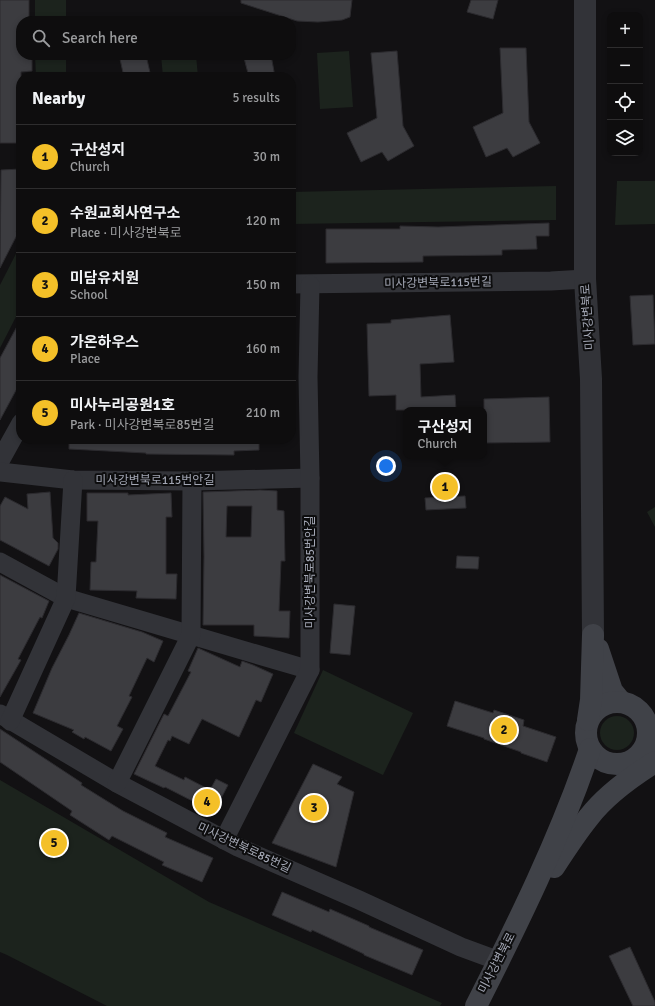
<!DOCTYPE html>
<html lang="en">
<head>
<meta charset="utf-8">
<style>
	:root { --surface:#0e0d0e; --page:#1c1b1c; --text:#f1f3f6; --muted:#9b9c9e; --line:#2e2d2e; --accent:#f4c028 }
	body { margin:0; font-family:Signika,"Noto Sans KR",sans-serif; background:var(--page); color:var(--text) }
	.controls { position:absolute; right:12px; top:12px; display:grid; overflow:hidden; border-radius:8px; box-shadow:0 2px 6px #0003 }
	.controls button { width:36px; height:36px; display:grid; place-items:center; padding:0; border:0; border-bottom:1px solid var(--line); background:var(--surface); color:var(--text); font:20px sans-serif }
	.you { position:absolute; left:386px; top:466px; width:14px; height:14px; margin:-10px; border:3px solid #fff; border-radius:50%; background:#1a73e8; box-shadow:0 0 0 6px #1a73e833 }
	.badge { display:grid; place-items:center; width:26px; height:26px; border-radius:50%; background:var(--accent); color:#111; font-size:13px; font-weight:700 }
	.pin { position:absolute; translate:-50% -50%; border:2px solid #fff; box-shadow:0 1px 4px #0006 }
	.popup { position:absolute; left:403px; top:407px; width:84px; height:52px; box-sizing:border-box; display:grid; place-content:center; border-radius:8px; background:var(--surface); filter:drop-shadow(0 1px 3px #0005); font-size:13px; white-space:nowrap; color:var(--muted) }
	.popup b { font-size:15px; color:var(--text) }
	.popup::after { content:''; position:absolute; left:50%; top:100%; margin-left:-8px; border:8px solid transparent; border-top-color:var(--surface) }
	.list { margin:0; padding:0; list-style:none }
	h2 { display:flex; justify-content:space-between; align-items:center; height:52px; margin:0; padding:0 16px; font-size:17px }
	h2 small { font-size:13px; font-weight:400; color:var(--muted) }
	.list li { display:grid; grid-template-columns:26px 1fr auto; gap:12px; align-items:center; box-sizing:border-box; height:64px; padding:0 16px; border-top:1px solid var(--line) }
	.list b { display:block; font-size:15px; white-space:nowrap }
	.list p { margin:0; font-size:13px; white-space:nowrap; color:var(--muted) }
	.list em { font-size:13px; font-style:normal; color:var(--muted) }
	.icon { flex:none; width:22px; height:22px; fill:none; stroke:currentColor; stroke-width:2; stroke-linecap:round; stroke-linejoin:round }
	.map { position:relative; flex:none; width:655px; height:1006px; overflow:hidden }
	.search { position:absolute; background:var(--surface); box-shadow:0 2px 6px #0003; left:16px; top:16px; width:280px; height:44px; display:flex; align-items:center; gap:10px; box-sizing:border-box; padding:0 14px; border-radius:16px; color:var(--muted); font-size:15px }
	.panel { position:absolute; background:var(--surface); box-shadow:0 2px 6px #0003; left:16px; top:72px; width:280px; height:372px; border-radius:16px }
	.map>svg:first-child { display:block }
	.green { fill:#1c231d }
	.building { fill:#3c3c40; stroke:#2c2b2f; fill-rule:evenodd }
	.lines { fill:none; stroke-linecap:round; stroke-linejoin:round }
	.minor { stroke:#323338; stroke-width:19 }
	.tertiary { stroke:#323338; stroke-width:22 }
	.secondary { stroke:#404248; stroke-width:22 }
	.labels { text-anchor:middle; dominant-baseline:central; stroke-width:4; stroke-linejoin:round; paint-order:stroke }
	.street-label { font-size:12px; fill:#a3a7b4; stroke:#0d0d0e }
</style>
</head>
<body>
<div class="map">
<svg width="655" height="1006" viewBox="0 0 655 1006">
	<rect width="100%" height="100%" fill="#121113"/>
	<g class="green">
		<rect x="35" y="0" width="31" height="21"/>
		<path d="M349 51 353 107 320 109 317 53Z"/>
		<path d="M35 55H66V77H36Z"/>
		<path d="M161 55H196L198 77H163Z"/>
		<path d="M617 181H655V224L615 225Z"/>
		<path d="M556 186V220L291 224V192Z"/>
		<path d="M21 244V307L0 348V285Z"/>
		<path d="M655 507V527L647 512Z"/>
		<path d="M323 670 413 713 383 775 294 733Z"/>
		<circle cx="617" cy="733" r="17"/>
		<path d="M0 780 209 902 442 1003 440 1006H107L7 955 0 952Z"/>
	</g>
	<g class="building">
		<path d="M0 0H29V21H21V55H32V71L21 72V143H0Z"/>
		<path d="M241 0H352L350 17 342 20 318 22 297 21 241 3Z"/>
		<path d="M471 0H498L493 19 467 12Z"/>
		<path d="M500 48H526L529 122 540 143 513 157 507 148 486 157 473 127 503 113Z"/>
		<path d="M397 51 403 126 414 146 388 161 382 152 361 162 347 133 377 118 371 53Z"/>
		<path d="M146 55 151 77H124L120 59Z"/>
		<path d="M258 55H271L275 77H249L244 58Z"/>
		<path d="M21 169V223L16 232 18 233 0 268 1 170Z"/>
		<path d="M549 223V236H536L537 249 502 250V255L423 256V262L326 263V229H400V226L438 227Z"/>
		<path d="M653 295 655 344 633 345 630 296Z"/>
		<path d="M450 315 454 362 420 364 421 397 455 395 456 410H396V395L369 396 367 324 391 323V320Z"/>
		<path d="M21 319V381L0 420V358Z"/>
		<path d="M549 397 550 442 484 443V399Z"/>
		<path d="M69 439H259V450L234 451V455L146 454V453L69 449Z"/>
		<path d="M260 490 277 491V510L284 511 285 561H281L279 611H290L289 638 254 636V625H203L204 557 203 492ZM227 506H252L251 537H226Z"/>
		<path d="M50 492 53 538 58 543V549L49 566 0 540V506L5 497 28 509 27 494Z"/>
		<path d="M87 493H128V495L171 493 172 517H166V574H177L176 599 136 598 137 591 90 590 91 562H96L98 521H87Z"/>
		<path d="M465 496 466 508 426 510 425 498Z"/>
		<path d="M457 556 479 557 478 569 456 568Z"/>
		<path d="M0 575 49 601 42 618 40 617 18 659 21 660 0 697Z"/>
		<path d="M334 604 355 606 350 655 330 653Z"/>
		<path d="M79 613 142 632 163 641 154 662 147 658 129 696 132 697 117 726 123 729 111 751 85 737 84 739 72 732 74 730 33 713 52 668 69 635Z"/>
		<path d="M198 648 240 667 242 661 253 665 273 674 261 702 256 700 239 737 202 719 189 744 172 736 170 741 168 740 155 766 184 780 185 777 210 790 216 779 228 785 214 812 165 787 164 788 134 774 164 714 168 716 191 672 188 671Z"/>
		<path d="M455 701 493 713 494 710 524 720 523 726 556 737 547 762 521 753V752L484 739V738L447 726Z"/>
		<path d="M0 729 82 783 81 785 123 811 167 833 165 837 213 858 202 882 162 865 164 862 112 836 109 840 70 815 72 811 0 762Z"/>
		<path d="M313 764 342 777 337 784 354 792 336 867 272 843Z"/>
		<path d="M282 892 329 912 330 909 369 926V927L423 950 412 975 364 955V954L312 930 311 932 272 915Z"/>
		<path d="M630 947 655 1002V1006H633L609 956Z"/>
	</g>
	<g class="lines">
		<g class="minor">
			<path d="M291 284 551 281 585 279"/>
			<path d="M0 461 21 423"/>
			<path d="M0 472 73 480 192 481 310 478"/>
			<path d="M0 562 66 598 310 670"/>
			<path d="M0 714 117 783 238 847 359 900 461 947 499 961"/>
			<path d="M10 721 66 598 73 480"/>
			<path d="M117 783 191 635 192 481"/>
			<path d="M224 840 310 670V478L308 377 310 285"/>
		</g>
		<path class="tertiary" d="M585 0V279L591 379 593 635"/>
		<g class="secondary">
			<path d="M598 649 612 691 621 702"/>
			<circle cx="617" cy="733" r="31"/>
			<path d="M588 720 591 700 593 635"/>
			<path d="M554 867C565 850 576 833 589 817 606 795 631 777 655 762"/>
			<path d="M476 1006C518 923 560 838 590 749"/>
		</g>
	</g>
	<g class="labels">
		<g class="street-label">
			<text transform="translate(438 283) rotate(-1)">미사강변북로115번길</text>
			<text transform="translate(588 317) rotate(-94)">미사강변북로</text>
			<text x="155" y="480">미사강변북로115번안길</text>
			<text transform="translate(310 572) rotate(-90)">미사강변북로85번안길</text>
			<text transform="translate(244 848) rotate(25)">미사강변북로85번길</text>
			<text transform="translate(497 963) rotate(-63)">미사강변북로</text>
		</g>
	</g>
</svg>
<div class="controls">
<button>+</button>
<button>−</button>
<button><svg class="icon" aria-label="locate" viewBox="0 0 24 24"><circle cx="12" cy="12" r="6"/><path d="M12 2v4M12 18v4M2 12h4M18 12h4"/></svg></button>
<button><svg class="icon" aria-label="layers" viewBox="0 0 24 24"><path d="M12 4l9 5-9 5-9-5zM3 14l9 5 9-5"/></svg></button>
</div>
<div class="you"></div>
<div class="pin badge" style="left:445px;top:487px">1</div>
<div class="popup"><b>구산성지</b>Church</div>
<div class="pin badge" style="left:504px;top:730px">2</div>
<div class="pin badge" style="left:314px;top:808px">3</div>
<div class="pin badge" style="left:207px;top:802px">4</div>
<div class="pin badge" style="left:54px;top:843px">5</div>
<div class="search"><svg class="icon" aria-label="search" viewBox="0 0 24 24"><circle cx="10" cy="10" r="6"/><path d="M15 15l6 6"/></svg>Search here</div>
<section class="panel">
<h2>Nearby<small>5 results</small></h2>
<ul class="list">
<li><span class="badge">1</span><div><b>구산성지</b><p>Church</p></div><em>30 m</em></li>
<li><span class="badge">2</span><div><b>수원교회사연구소</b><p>Place · 미사강변북로</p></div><em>120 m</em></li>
<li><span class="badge">3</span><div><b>미담유치원</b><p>School</p></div><em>150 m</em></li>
<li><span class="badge">4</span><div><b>가온하우스</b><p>Place</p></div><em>160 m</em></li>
<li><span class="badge">5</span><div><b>미사누리공원1호</b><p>Park · 미사강변북로85번길</p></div><em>210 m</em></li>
</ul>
</section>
</div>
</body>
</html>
